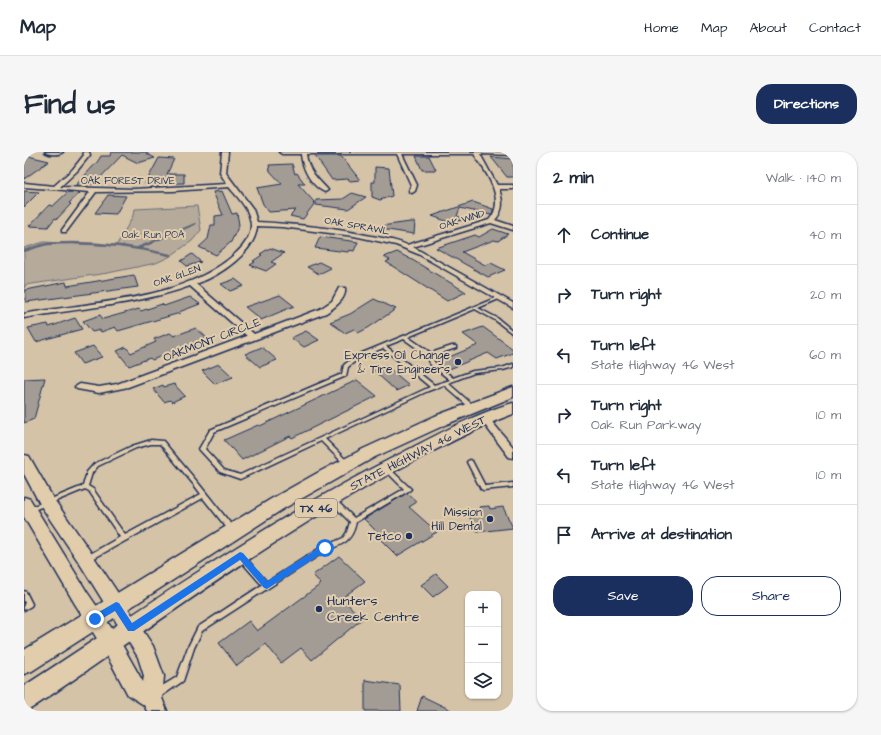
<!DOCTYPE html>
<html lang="en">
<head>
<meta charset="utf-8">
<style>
	:root { --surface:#fff; --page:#f6f6f7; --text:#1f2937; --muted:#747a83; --line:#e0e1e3; --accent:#1b2f5e }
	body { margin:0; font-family:"Architects Daughter",sans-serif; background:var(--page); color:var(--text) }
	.controls { position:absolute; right:12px; bottom:12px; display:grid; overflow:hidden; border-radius:8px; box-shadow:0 1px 3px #0004 }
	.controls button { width:36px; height:36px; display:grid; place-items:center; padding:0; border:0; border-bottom:1px solid var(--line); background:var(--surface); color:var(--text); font:20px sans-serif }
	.stop { position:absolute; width:12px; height:12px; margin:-9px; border:3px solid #1a73e8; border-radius:50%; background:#fff }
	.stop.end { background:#1a73e8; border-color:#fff; box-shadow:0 1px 4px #0008 }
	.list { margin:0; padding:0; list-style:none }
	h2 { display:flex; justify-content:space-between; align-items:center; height:52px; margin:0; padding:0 16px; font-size:17px }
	h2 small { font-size:13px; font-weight:400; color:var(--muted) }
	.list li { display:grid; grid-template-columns:26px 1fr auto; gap:12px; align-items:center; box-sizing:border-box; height:60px; padding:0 16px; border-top:1px solid var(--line) }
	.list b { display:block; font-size:15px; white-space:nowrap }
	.list p { margin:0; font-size:13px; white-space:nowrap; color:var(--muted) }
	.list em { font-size:13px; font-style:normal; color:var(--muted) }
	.actions { display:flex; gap:8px; padding:12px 16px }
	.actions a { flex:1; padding:9px 0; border:1px solid var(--accent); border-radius:16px; text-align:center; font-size:14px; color:var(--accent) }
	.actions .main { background:var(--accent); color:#fff }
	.icon { flex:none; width:22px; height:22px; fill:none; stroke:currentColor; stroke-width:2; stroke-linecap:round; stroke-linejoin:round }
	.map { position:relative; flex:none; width:489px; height:559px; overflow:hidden; border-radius:16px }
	header { display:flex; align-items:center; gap:24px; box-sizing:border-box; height:56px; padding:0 20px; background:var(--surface); border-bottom:1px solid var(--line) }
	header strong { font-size:19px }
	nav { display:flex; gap:22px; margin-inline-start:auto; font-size:14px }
	.intro { display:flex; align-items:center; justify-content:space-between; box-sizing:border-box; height:96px; padding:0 24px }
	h1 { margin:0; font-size:28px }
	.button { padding:10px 18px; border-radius:16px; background:var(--accent); color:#fff; font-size:14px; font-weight:700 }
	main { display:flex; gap:24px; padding:0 24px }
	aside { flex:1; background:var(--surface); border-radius:16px; box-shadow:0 1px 3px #0004 }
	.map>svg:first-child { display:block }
	.green { fill:#b6ab9b; stroke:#686d7c }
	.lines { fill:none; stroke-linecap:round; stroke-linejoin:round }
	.stream-far1 { stroke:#61677a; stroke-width:2 }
	.stream { stroke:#61677a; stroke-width:2.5 }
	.building { fill:#a39c94; stroke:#1b2f5e }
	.lane-casing { stroke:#1b2f5e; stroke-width:3 }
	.street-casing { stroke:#1b2f5e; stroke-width:3 }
	.secondary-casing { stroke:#1b2f5e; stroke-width:3 }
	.primary-casing { stroke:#1b2f5e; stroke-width:3 }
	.lane { fill:#e1cdac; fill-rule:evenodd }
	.street { fill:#e1cdac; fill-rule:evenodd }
	.secondary { fill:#e1cdac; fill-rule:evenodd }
	.primary { fill:#e1cdac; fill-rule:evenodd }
	.route { fill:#1a73e8 }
	.poi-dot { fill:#1b2f5e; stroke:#e1cdac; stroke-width:1.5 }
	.labels { text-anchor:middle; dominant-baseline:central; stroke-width:4; stroke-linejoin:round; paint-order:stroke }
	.far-street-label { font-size:10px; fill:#1b2f5e; stroke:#e1cdac }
	.far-park-label { font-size:10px; fill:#2a3b64; stroke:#e1cdac }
	.shield { fill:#e1cdac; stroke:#565e75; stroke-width:1 }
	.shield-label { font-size:11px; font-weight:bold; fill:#1b2f5e }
	.street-label { font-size:12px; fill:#1b2f5e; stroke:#e1cdac }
	.poi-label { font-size:12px; fill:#1b2f5e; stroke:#e1cdac; text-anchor:end }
	.near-poi-label { font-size:14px; fill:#1b2f5e; stroke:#e1cdac; text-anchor:start }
</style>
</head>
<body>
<header>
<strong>Map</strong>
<nav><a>Home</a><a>Map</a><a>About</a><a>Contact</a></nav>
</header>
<div class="intro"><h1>Find us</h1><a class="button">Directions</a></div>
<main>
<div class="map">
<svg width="489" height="559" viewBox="0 0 489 559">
	<rect width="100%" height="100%" fill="#d5c3a7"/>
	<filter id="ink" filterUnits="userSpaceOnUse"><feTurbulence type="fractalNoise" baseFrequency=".025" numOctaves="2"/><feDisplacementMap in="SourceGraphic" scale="8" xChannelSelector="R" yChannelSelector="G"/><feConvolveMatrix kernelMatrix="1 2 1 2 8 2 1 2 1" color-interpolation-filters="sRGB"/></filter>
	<g filter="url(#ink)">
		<path class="green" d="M173 54 177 78 168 89 145 105 132 111 84 121 1 133 0 141V96L20 90 92 94 108 66 111 57Z"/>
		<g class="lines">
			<path class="stream-far1" d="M126 91 171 72"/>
			<g class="stream">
				<path d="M114 96 129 90"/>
				<path d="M0 99C7 97 16 93 24 92 64 89 107 94 146 103"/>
			</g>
		</g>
		<g class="building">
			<path d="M87 0H123V2L131 6 114 11 98 3 70 32H66L63 34H51L74 9 77 4H86Z"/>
			<path d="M0 3 25 9 0 27Z"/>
			<path d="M291 4H317L336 28 326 29 324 27 308 28Z"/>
			<path d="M392 4H405L412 18H398Z"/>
			<path d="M467 5 489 7V25H483Z"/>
			<path d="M135 6 150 7 143 22H160V31L121 32Z"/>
			<path d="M268 12 271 22 273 21 281 32H274L291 51 279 67 266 64 272 58 245 60 239 52 233 36 258 32 246 19 245 13Z"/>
			<path d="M351 15 365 16 368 44 356 48 348 45V30H351Z"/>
			<path d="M0 39 15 40 0 55Z"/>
			<path d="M198 39 208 62 213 61 215 73 207 90 192 103 175 95 184 87 187 73H191V64L199 63 189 40Z"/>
			<path d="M44 40 56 41 45 51 47 52 33 67 31 66 24 75 5 74 25 53 29 54Z"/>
			<path d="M328 41 342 45 324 57 292 53V48L319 47Z"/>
			<path d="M84 43 102 44 92 62 71 61Z"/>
			<path d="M449 50 469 57V60L467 63 436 56 433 64 441 67 421 73 422 69 408 64Z"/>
			<path d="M386 70H391L390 82 357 77V74Z"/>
			<path d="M469 77 484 82 474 89 470 88 438 100 461 113 467 111 481 118 464 125 412 96 451 83 455 85Z"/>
			<path d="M296 85 320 88 334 90 330 99 325 98 324 100 291 96Z"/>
			<path d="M246 96 260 101 247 110 252 112 242 119 226 113 231 110 229 109 238 103 236 102Z"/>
			<path d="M373 100 390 109 442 140 423 149 362 110 366 108 360 105Z"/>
			<path d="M168 102 177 110 163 114 157 109Z"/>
			<path d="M295 110 307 116 295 122 283 115Z"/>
			<path d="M110 123 114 135 2 150V138L42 130 43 134Z"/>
			<path d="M211 127 220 134 206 139 197 132Z"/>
			<path d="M256 143 270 154 237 168 221 155Z"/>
			<path d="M166 145 176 152 155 160 156 161 94 179 91 175 77 180 76 178 68 180 59 169 76 163 79 167 115 157 117 159 138 152 140 154Z"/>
			<path d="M350 147 372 157 344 176 334 181 330 177 321 181 306 170 326 162Z"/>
			<path d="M51 166 58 177 12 190 4 176 24 172 25 175Z"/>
			<path d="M459 175 489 197V201L473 207 464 201 423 218 413 210 454 193 439 182Z"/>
			<path d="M172 176 183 186 128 208 126 206 105 214 93 199 102 195 107 201 132 190 130 187 146 181 150 184Z"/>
			<path d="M282 179 295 188 280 195 267 186Z"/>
			<path d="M69 194 78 205 58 212 50 201Z"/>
			<path d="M238 195 253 208 236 215 221 202Z"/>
			<path d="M195 212 209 225 191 232 178 219Z"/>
			<path d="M361 213 385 233 372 239 349 218Z"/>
			<path d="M21 226 10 267 0 271V227Z"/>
			<path d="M333 228 353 244 268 286 266 284 218 308 200 288 234 273 236 274Z"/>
			<path d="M150 232 161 244 148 250 146 248 140 250 129 237 139 233 140 235Z"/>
			<path d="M383 341 393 350 385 355 413 380 373 404 357 388 360 387 340 367Z"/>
			<path d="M465 354 466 357 479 355 489 376 453 380 443 360 457 358 455 355Z"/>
			<path d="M315 404 341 429 318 446 338 467 288 508 277 496 257 511 242 492 213 514 195 491 225 469 233 479 297 432 289 423Z"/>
			<path d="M412 422 424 434 409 445 397 433Z"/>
			<path d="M341 528 376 533 377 559H341Z"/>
			<path d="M398 544 429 559H393Z"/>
		</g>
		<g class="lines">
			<g class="lane-casing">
				<g id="lane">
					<path d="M474 145H475L477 146 454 156 473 166 489 179V182L471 168 451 157 384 185 407 201 428 194H432V196L408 204 410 210 429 226 449 219 478 216 489 212V215L479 218 450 221 424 231 450 254V256H446L420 233 404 239 301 287 326 312 325 313H321L297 289 216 327 196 320 175 297 186 278 318 222 320 213 331 204ZM380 187 404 204 406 212 426 228 410 233 362 194ZM359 196 406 235 216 323 200 318 181 297 190 280 322 224 324 215 335 206Z"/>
					<path d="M127 288 139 289 175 332 210 376 211 378 210 380H206L179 346 63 410 61 409 60 407 61 405 96 385 65 339 61 337 0 362V358L59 334 63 320 70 312 108 294ZM127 292H136L171 334 177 342 101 383 69 337 64 334 68 321 74 314 112 296Z"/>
					<path d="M446 308 448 309 461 334 489 331V335L459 338 457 337 443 310 444 309Z"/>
					<path d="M363 315 365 316 386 336 387 337 386 338 332 370C328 389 320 392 303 398L178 479 170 496 159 529 136 545 133 546 130 545 129 542 130 539 153 525 164 495 174 475 238 433 216 408 215 406 216 404 218 403 220 404 243 430 299 394 310 390 319 386 323 380 326 370 307 351 306 349 307 347H311L330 366 380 337 360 317 361 316Z"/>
					<path d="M0 439 2 440 8 452 7 454 0 458V452L1 451 0 449Z"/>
				</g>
			</g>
			<g class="street-casing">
				<g id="street">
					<path d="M21 0H39C35 3 25 3 21 0Z"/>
					<path d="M59 0H65L66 3 53 19 36 35 110 37 203 32 196 21 198 0H204L202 21 229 57 233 70C271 72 310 76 347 84 359 86 372 88 383 93L465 68C483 48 462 20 450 2H378L393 33 391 39 388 41 385 39 387 33 373 2H282C284 19 293 26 304 38L301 40C287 34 278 16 277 2H258L255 0H489V3L456 2 473 33H489V37H475C479 49 480 58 471 68L489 74V78L467 71 389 95 489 151V156L394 102 372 93 330 84 258 75 233 74C232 100 195 124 172 132L230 182 296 157 308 149 315 136H321C323 147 310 156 302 161L104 235 75 241 53 237 51 235 56 232 75 235 93 232 223 184 166 134C113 153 55 156 0 166V162C68 149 157 150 211 102 219 95 227 85 227 74 227 58 214 46 205 35L149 39 72 40 42 80H38V78L66 40 0 35V31L30 34 49 17 60 3Z"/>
					<path d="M461 264 464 265 489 295V306L485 305 458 269 456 267 458 265Z"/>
				</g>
			</g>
			<g class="secondary-casing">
				<path id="secondary" d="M0 303 5 304 29 346 68 402 129 494 140 524 138 546 143 559H123L120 553 104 543 79 496 51 452 0 365V345L6 347 63 440 93 484 119 530 120 524 114 505 56 412 17 354 0 322Z"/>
			</g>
			<g class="primary-casing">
				<g id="primary">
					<path d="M489 235V245L423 272 351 305 307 330 259 357 8 519 0 522V498L247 347 295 320 339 297 411 264Z"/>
					<path d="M489 251V262C454 275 421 293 388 310 254 380 133 472 8 556L0 559V534C124 454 244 368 376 302 411 284 452 261 489 251Z"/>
				</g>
			</g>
			<use href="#lane" class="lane"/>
			<use href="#street" class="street"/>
			<use href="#secondary" class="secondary"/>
			<use href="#primary" class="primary"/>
		</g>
	</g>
	<path class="route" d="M301 392 305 396 303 398 243 437 240 436 216 408 110 479H104L91 459 71 471 68 470 66 467 68 464 92 450 95 451 108 471 216 400 219 401 243 429Z"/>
	<g class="poi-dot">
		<circle cx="434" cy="210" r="4"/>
		<circle cx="466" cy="367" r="4"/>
		<circle cx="385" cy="384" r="4"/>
		<circle cx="295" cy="457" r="4"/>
	</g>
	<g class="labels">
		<g class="far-street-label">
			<text x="104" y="29">OAK FOREST DRIVE</text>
			<text transform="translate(438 68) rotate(-17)">OAK WIND</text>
			<text transform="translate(333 74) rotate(10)">OAK SPRAWL</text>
			<text transform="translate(153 124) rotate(-19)">OAK GLEN</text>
		</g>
		<g class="far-park-label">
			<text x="129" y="83">Oak Run POA</text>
		</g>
		<rect class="shield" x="271" y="347" width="42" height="18" rx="3"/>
		<g class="shield-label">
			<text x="292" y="356">TX 46</text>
		</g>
		<g class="street-label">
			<text transform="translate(188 188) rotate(-21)">OAKMONT CIRCLE</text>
			<text transform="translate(394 301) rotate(-27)">STATE HIGHWAY 46 WEST</text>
		</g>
		<g class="poi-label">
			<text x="426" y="203">Express Oil Change<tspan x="426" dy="14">&amp; Tire Engineers</tspan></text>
			<text x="458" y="360">Mission<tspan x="458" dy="14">Hill Dental</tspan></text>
			<text x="377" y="384">Tetco</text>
		</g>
		<g class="near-poi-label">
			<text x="303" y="449">Hunters<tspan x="303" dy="16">Creek Centre</tspan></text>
		</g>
	</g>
</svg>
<div class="controls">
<button>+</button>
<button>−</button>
<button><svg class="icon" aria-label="layers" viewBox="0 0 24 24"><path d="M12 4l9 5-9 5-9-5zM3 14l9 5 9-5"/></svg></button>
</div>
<div class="stop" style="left:301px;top:396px"></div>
<div class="stop end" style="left:71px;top:467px"></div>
</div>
<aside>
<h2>2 min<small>Walk · 140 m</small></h2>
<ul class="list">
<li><svg class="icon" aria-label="ahead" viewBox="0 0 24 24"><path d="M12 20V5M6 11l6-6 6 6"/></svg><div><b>Continue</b></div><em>40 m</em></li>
<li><svg class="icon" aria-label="right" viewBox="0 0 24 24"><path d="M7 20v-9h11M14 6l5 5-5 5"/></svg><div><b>Turn right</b></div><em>20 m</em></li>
<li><svg class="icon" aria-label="left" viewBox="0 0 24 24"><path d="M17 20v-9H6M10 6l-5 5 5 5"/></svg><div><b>Turn left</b><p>State Highway 46 West</p></div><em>60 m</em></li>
<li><svg class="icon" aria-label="right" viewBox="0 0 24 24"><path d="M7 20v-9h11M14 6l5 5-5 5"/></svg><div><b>Turn right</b><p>Oak Run Parkway</p></div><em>10 m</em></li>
<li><svg class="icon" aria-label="left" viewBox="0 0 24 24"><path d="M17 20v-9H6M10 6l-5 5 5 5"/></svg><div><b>Turn left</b><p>State Highway 46 West</p></div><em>10 m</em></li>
<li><svg class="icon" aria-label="arrive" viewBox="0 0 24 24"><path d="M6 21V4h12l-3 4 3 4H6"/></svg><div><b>Arrive at destination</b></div></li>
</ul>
<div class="actions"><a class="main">Save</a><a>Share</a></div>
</aside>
</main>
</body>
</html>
